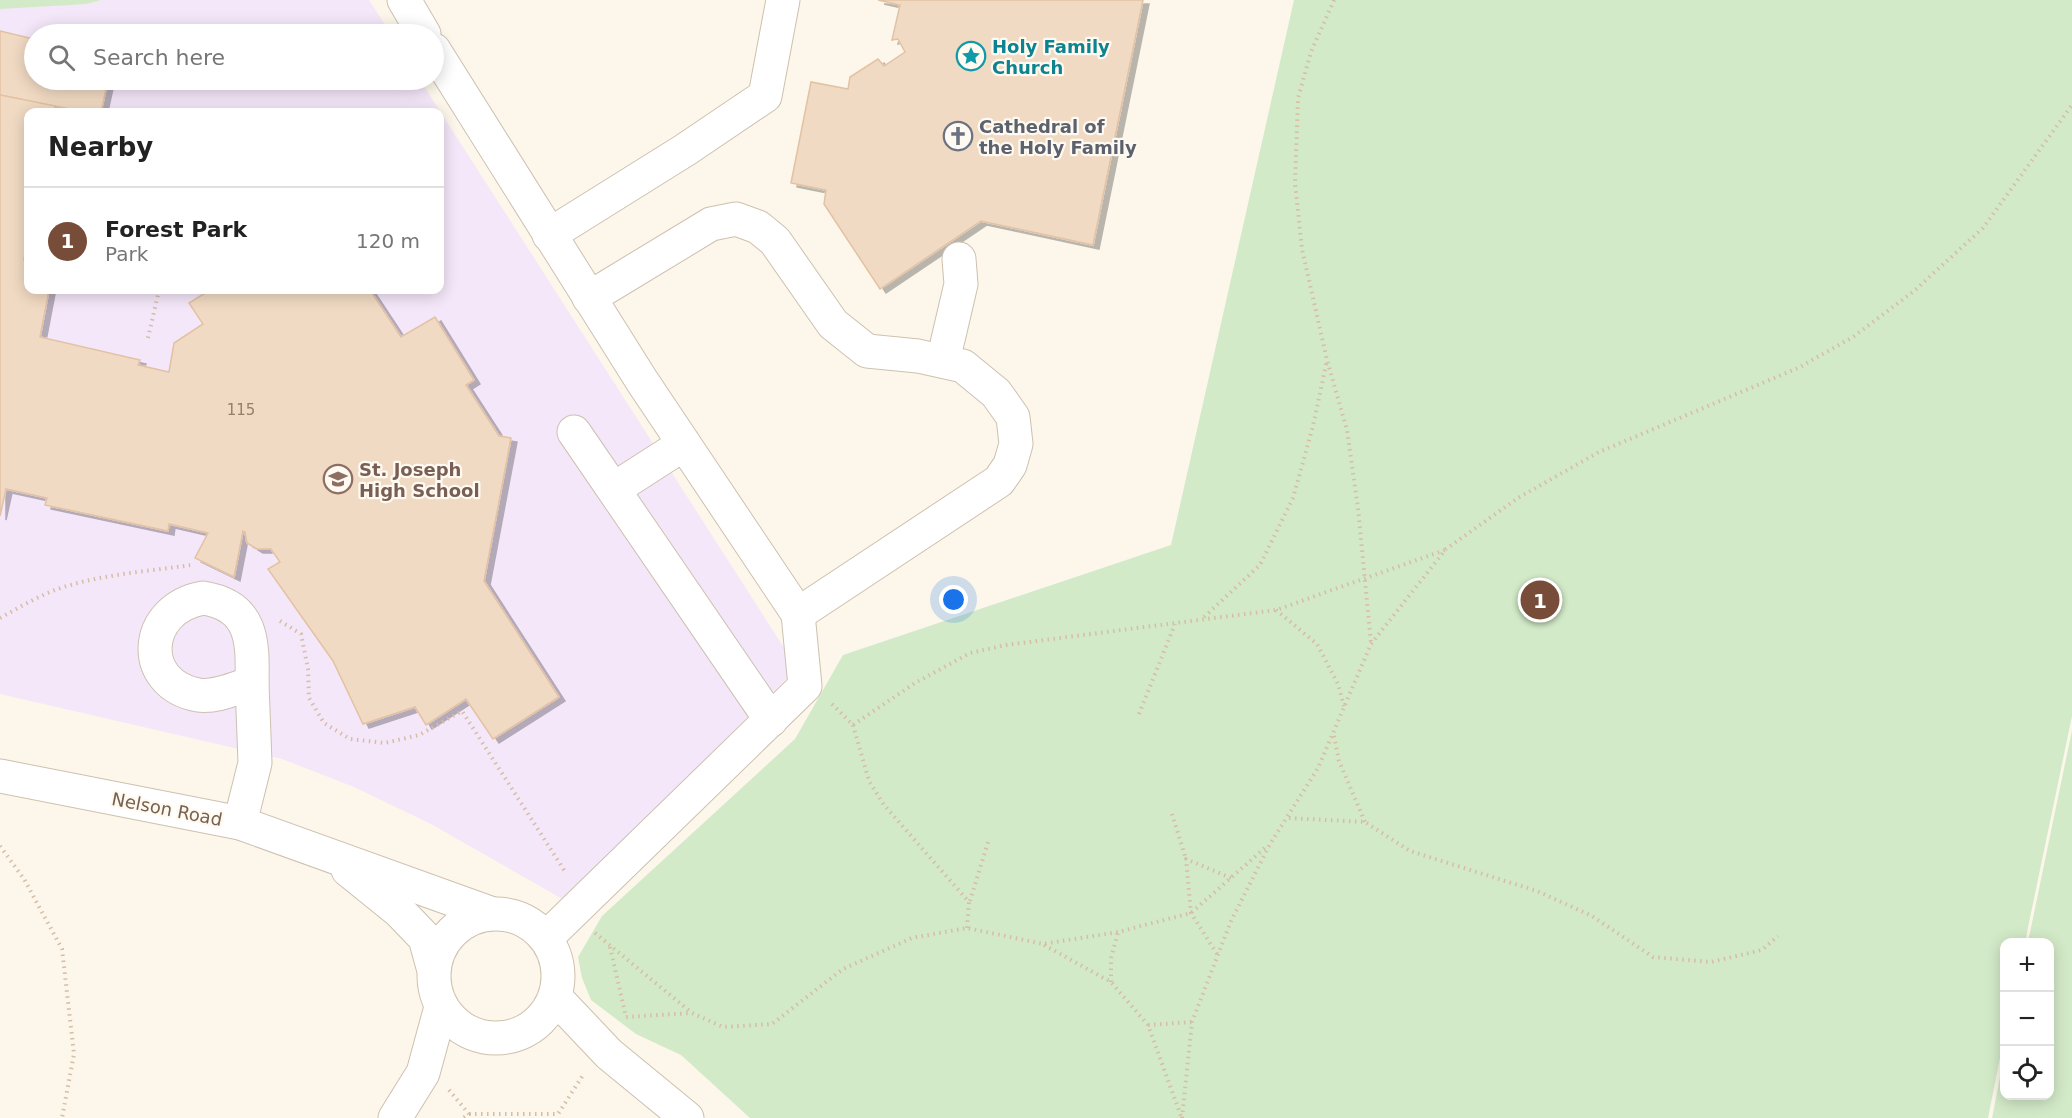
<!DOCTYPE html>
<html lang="en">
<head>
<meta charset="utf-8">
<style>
	:root { --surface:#fff; --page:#f2f2f2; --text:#222; --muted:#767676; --line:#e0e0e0; --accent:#774d39 }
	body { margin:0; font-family:"DejaVu Sans",sans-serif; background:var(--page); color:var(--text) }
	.controls { position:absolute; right:18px; bottom:18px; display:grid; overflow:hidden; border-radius:12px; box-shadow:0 3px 15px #0003 }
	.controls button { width:54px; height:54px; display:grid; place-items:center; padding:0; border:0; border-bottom:2px solid var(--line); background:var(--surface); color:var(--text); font:30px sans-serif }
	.you { position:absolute; left:954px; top:600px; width:21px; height:21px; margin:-15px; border:4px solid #fff; border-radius:50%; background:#1a73e8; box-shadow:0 0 0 9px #1a73e833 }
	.badge { display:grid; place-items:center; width:39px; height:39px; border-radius:50%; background:var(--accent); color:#fff; font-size:20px; font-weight:700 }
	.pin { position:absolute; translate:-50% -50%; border:3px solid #fff; box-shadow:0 2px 6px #0006 }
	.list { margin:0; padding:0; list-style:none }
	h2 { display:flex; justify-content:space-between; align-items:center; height:78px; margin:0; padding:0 24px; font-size:26px }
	h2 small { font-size:20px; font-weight:400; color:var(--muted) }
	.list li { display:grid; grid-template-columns:39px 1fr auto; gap:18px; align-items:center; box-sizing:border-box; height:108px; padding:0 24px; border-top:2px solid var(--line) }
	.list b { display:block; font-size:22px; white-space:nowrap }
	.list p { margin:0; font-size:20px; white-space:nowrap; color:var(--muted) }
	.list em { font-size:20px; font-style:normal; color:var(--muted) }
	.icon { flex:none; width:33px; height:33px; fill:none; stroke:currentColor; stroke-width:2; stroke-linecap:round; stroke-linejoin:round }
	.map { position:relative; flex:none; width:2072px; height:1118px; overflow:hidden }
	.search { position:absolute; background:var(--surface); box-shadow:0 3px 15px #0003; left:24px; top:24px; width:420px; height:66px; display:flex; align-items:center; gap:15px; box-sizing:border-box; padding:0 21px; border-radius:33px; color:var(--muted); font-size:22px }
	.panel { position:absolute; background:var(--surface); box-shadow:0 3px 15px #0003; left:24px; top:108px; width:420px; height:186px; border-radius:12px }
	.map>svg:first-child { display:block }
	.education { fill:#f4e7f9; fill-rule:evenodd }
	.green { fill:#d3eac8 }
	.building { fill:#f1dac3; stroke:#e3c2a4; stroke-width:1.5; filter:url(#shadow) }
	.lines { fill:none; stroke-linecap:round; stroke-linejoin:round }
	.minor-casing { stroke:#cec0b0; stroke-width:35 }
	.path { stroke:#d6bda5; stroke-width:4; stroke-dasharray:1.5 4.5; stroke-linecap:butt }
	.minor { stroke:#fff; stroke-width:33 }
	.labels { text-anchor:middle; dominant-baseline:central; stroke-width:4.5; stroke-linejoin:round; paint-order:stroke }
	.number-label { font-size:15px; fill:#967e6b }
	.culture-label { font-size:18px; font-weight:bold; fill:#0d838f; stroke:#fefaf1; text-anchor:start }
	.worship-label { font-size:18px; font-weight:bold; fill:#5b616d; stroke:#fefaf1; text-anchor:start }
	.education-label { font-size:18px; font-weight:bold; fill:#785e54; stroke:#fefaf1; text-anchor:start }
	.street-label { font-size:18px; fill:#77604e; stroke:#fefaf1 }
</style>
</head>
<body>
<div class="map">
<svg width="2072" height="1118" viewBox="0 0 2072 1118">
	<defs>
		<filter id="shadow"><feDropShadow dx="6" dy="4" stdDeviation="0" flood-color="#0004"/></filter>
	</defs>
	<rect width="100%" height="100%" fill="#fcf7ea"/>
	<path class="education" d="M101 0H369L391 34H34V80H420L797 668 566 901 431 824 354 787 282 759 0 694V7L87 4ZM28 112H440V290H28Z"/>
	<g class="green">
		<path d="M0 0H101L87 4 0 9Z"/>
		<path d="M1294 0H2072V716L2025 942H2004V1038L1988 1118H750L681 1055 636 1034 591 1000 582 978 578 957 602 916 795 739 843 655 1171 545Z"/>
		<path d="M2072 730V1118H1992L2004 1057V1096H2050V942H2028Z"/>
	</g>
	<g class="building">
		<path d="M878 0H1143L1093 245 981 221 880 289 824 204 826 190 791 183 811 82 848 89 850 77 878 59 884 66 905 52 898 39 892 40 900 5Z"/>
		<path d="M0 31 34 39V80H108L101 112H84L0 95Z"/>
		<path d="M0 95 55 106 54 112H28V236L24 260 28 261V290H49L40 337 140 360 138 365 169 372 174 343 203 324 189 303 210 290H370L401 337 435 317 474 380 466 385 499 436 511 438 484 581 559 697 493 739 466 699 426 725 415 707 363 724 333 661 268 569 280 562 271 549H257L247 543 245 532 243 531 234 577 195 558 208 533 169 524 168 531 45 505 47 498 6 489 0 516Z"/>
	</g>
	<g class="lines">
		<g class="minor-casing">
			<g id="minor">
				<path d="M404 0 424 34"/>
				<path d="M434 50 642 381 798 614 805 686 546 938"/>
				<path d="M549 235 685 150 765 96 783 0"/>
				<path d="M589 298 711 224 736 219 758 227 775 241 833 324 867 351 918 356 963 366 996 393 1013 417 1016 444 1010 465 999 481 798 614"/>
				<path d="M943 361 961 284 959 259"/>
				<path d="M574 432 771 720"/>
				<path d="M614 489 684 444"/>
				<path d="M203 598C253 606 253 641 252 683 236 688 215 698 198 695 138 684 142 609 203 598Z"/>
				<path d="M0 776 240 823 490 913"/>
				<path d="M240 823 255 763 252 683"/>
				<path d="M348 870 400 912 425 938 433 967"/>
				<circle cx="496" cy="976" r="62"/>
				<path d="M555 997 609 1054 687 1118"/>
				<path d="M395 1118 423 1073 441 1007"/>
			</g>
		</g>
		<g class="path">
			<path d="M1334 0 1311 52 1298 98 1295 183 1302 249 1327 360 1347 430 1358 508 1371 643"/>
			<path d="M148 338 159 290"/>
			<path d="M1276 610 1317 644 1338 684 1344 706"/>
			<path d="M1204 617 1260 565 1293 498 1313 426 1327 360"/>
			<path d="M0 618C22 606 43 593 67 586 107 574 150 571 191 565"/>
			<path d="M280 621 301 634 308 669 309 698 324 723 350 739 385 743 419 735 462 711 566 873"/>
			<path d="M832 704 853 725 915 683 970 653 1006 645 1276 610 1445 550"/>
			<path d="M1139 714 1175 624"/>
			<path d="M853 725 869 781 884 805 969 902 967 928"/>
			<path d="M1334 736 1339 761 1365 822"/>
			<path d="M1172 814 1186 859"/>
			<path d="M1289 818 1365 822 1410 851 1537 891 1592 916 1653 957 1711 962 1762 950 1778 936"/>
			<path d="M0 846 24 879 62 949 74 1054 62 1118"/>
			<path d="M970 901 989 839"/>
			<path d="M595 933 692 1013 723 1027 772 1024 843 969 912 938 967 928 1043 944 1118 932 1191 913 1267 846"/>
			<path d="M1044 945 1111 982 1148 1025 1181 1116"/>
			<path d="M610 947 626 1017 692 1013"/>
			<path d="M1217 954 1191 913 1186 859 1231 878"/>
			<path d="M1111 982V958L1118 932"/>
			<path d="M1148 1025 1192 1022"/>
			<path d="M449 1090 469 1114 463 1118"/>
			<path d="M469 1114H558L583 1075"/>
			<path d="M1182 1118 1192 1022 1231 921 1270 844 1318 768 1371 644 1446 549 1518 498 1599 452 1798 368 1853 337 1914 291 1983 228 2072 105"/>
		</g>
		<use href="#minor" class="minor"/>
	</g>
	<defs>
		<g id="sight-ring" transform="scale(1.5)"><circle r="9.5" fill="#fefaf1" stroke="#0f9aa8" stroke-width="1.5"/><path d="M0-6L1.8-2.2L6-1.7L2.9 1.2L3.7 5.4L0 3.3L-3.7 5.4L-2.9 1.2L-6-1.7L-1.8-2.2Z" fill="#0f9aa8"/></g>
		<g id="church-ring" transform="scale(1.5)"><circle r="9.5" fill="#fefaf1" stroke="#6b7280" stroke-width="1.5"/><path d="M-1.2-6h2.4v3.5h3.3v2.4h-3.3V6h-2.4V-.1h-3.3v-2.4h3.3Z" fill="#6b7280"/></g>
		<g id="school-ring" transform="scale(1.5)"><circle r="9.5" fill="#fefaf1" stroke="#8d6e63" stroke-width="1.5"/><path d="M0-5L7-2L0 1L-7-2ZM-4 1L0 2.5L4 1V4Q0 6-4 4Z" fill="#8d6e63"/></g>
	</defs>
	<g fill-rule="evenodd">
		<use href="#sight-ring" x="971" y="56"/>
		<use href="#church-ring" x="958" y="136"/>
		<use href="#school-ring" x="338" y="479"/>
	</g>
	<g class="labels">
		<g class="number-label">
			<text x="241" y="410">115</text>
		</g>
		<g class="culture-label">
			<text x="992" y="46">Holy Family<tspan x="992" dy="21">Church</tspan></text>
		</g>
		<g class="worship-label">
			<text x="979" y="126">Cathedral of<tspan x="979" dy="21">the Holy Family</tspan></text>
		</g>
		<g class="education-label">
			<text x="359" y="469">St. Joseph<tspan x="359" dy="21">High School</tspan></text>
		</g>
		<g class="street-label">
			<text transform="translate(167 809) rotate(11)">Nelson Road</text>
		</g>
	</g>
</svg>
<div class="controls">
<button>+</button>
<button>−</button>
<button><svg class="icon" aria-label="locate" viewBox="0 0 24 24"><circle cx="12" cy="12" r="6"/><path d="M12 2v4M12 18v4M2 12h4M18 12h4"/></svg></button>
</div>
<div class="you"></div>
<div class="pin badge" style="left:1540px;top:600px">1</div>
<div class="search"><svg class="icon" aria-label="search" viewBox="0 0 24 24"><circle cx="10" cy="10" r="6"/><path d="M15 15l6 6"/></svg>Search here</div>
<section class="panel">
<h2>Nearby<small></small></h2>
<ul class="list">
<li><span class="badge">1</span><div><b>Forest Park</b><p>Park</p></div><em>120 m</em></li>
</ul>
</section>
</div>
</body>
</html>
